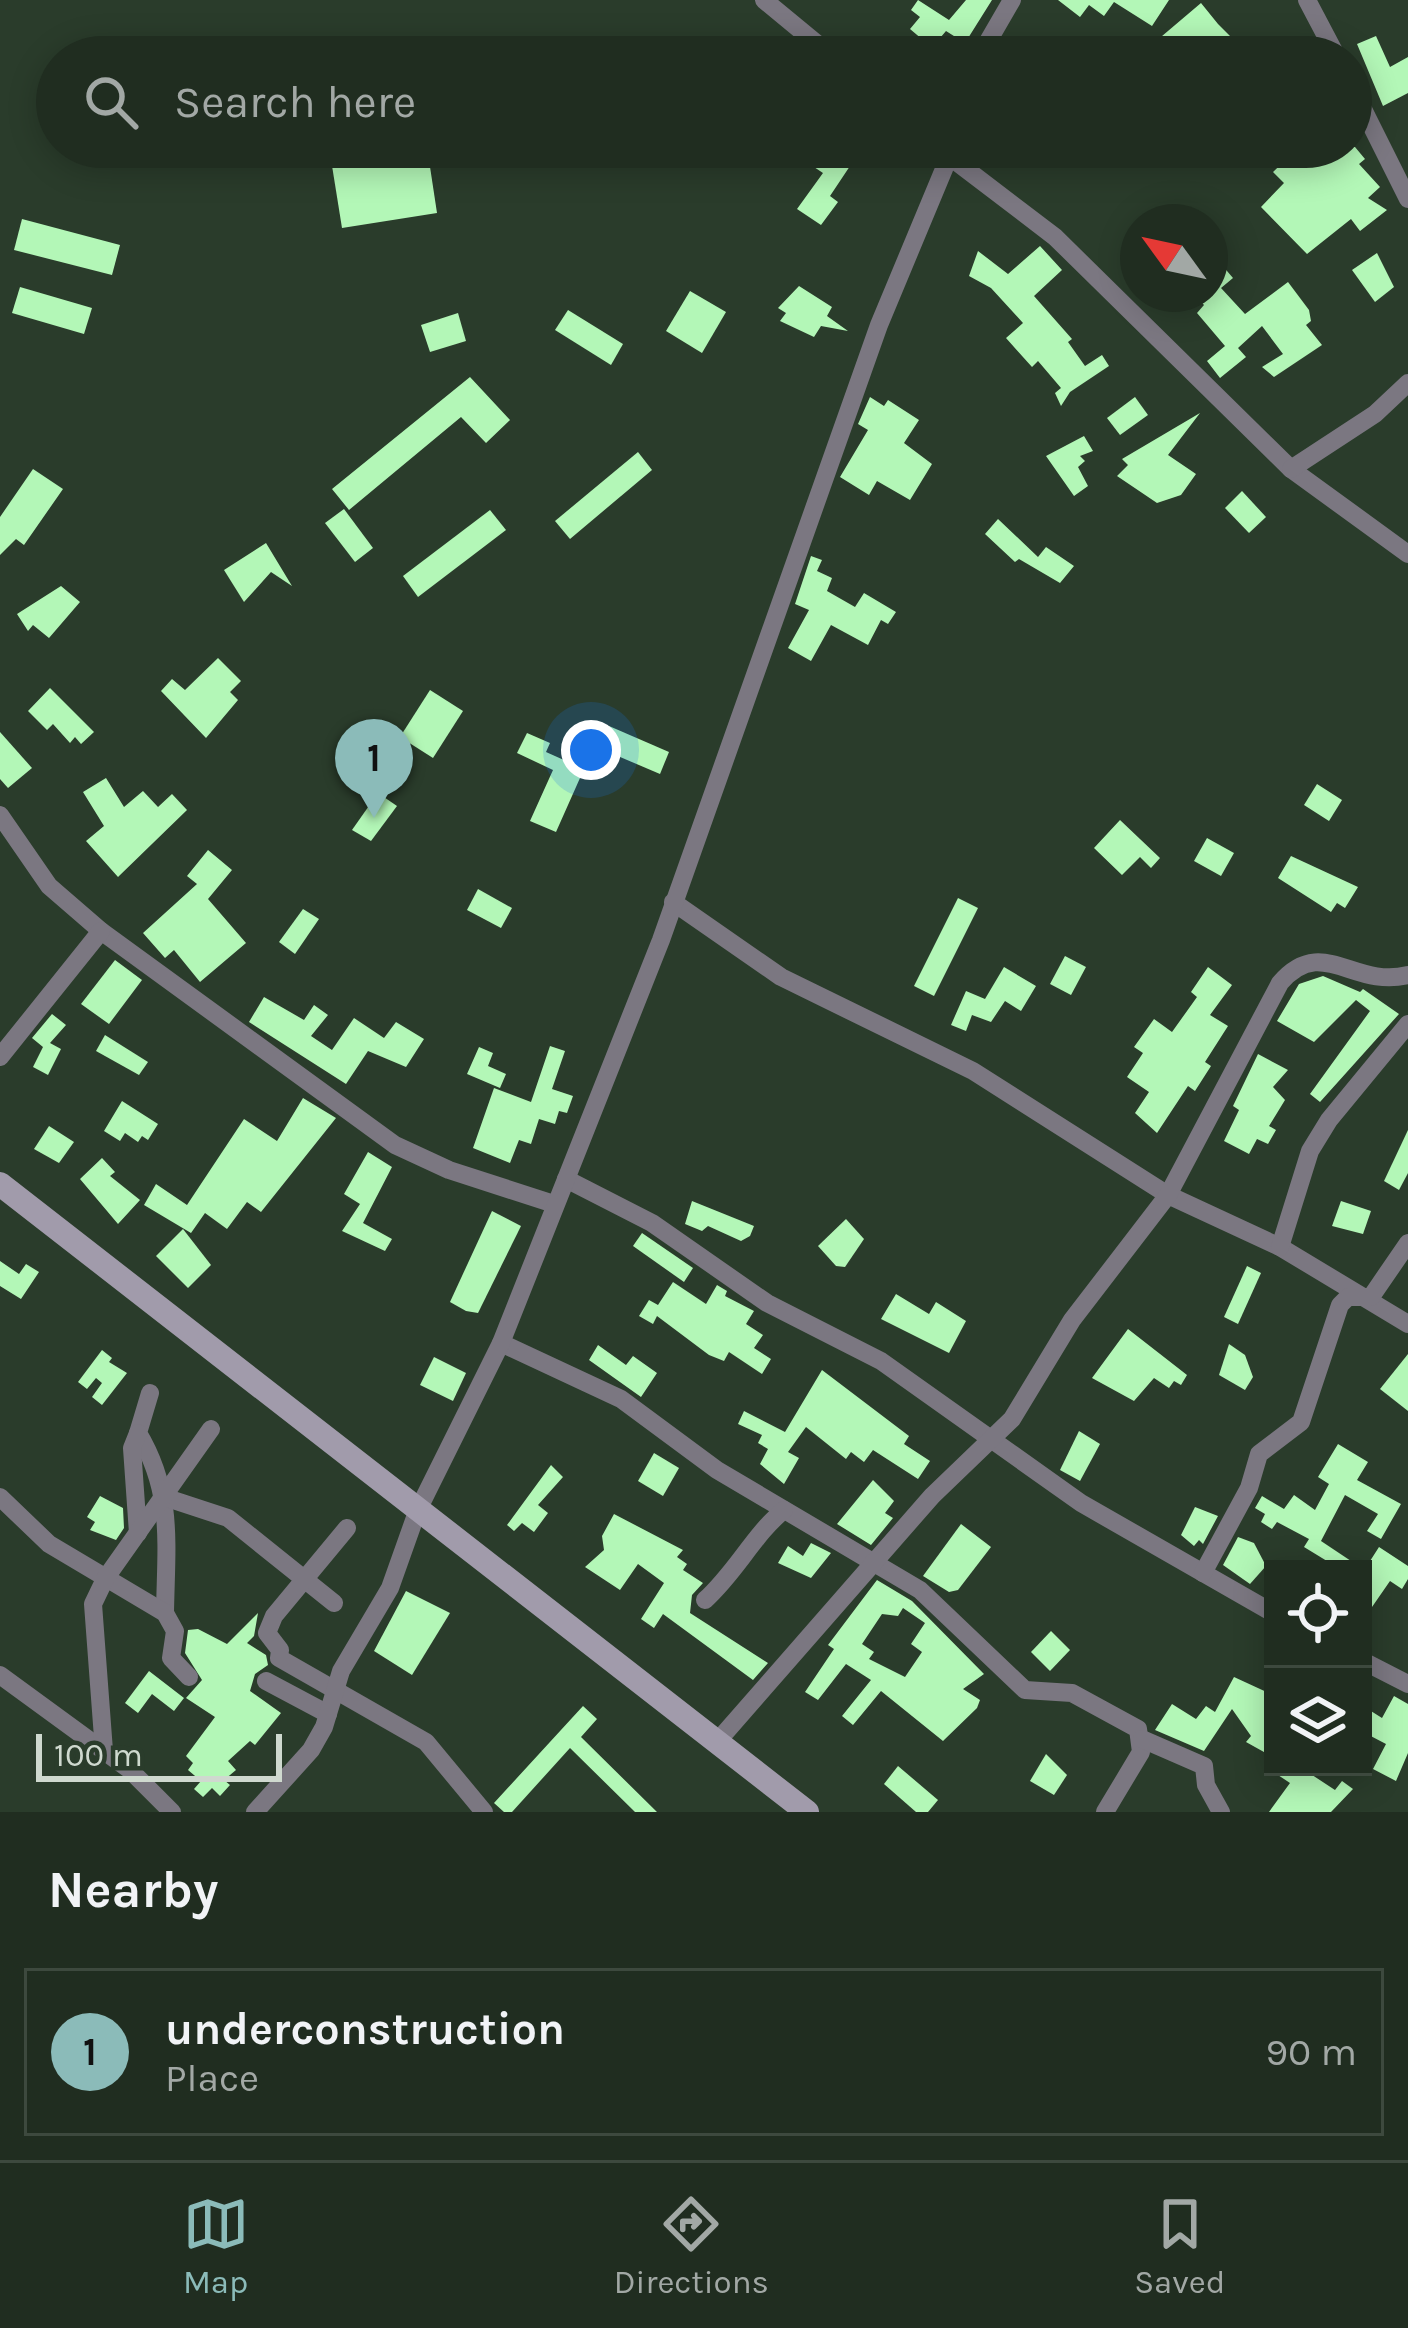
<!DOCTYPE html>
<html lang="en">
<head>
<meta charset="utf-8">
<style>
	:root { --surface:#202d20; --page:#283529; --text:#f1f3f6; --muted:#a2a8a5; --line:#3d493e; --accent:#8bbbb9 }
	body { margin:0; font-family:Karla,sans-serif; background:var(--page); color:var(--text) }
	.controls { position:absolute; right:36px; bottom:36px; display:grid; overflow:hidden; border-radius:0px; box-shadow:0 6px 30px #0003 }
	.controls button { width:108px; height:108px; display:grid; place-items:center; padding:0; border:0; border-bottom:3px solid var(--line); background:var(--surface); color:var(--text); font:60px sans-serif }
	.compass { position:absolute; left:1120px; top:204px; width:108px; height:108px; border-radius:50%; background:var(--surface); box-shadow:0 6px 30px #0003; rotate:303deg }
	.scale { position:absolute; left:36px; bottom:30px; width:246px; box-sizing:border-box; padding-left:12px; border:6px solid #cfd9cf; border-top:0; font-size:33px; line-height:42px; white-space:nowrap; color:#cfd9cf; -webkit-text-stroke:9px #2a3c2b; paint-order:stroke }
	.you { position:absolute; left:591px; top:750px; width:42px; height:42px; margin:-30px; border:9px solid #fff; border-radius:50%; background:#1a73e8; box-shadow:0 0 0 18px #1a73e833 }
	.badge { display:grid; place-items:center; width:78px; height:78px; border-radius:50%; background:var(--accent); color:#111; font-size:39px; font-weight:700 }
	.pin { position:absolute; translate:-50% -99px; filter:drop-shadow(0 3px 6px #0008) }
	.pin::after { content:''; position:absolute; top:63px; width:42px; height:36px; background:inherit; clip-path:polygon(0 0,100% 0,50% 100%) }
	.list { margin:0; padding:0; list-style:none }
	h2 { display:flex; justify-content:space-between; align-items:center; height:156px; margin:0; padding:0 48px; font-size:51px }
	h2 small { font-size:39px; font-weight:400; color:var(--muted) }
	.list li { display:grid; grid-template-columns:78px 1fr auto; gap:36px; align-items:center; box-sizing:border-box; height:168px; margin:0 24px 24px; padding:0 24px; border:3px solid var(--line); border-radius:0px }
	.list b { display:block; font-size:45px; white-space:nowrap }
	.list p { margin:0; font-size:39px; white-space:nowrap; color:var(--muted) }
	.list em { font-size:39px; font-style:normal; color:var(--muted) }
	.icon { flex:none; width:66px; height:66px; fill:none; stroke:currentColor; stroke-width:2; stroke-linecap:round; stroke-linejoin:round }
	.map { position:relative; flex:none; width:1408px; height:1812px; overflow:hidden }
	.search { position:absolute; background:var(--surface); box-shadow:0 6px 30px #0003; left:36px; right:36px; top:36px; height:132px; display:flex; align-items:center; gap:30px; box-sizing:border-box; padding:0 42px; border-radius:66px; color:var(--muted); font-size:45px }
	.sheet { height:348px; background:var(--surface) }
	nav { display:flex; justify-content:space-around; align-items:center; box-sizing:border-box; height:168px; border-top:3px solid var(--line); background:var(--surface); font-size:33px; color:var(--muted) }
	nav a { display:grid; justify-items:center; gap:6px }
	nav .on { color:var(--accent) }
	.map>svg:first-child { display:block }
	.building { fill:#b3f7b7; fill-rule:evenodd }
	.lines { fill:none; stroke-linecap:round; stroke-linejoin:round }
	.minor { stroke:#7b7781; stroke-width:18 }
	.secondary { stroke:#a19bab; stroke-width:24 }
</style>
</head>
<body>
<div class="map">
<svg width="1408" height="1812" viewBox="0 0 1408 1812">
	<rect width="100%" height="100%" fill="#2a3c2b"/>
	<g class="building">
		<path d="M918 0 949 20 966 0H992L965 43 946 31 924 57H908L923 40 910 29 920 17 911 10Z"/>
		<path d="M1058 0H1169L1152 26 1114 2 1104 16 1089 5 1080 17Z"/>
		<path d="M1201 3 1218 24 1251 57H1168L1155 42Z"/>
		<path d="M1376 36 1390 67 1408 57V93L1383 106 1357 44Z"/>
		<path d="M329 147H427L437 213 342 228Z"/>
		<path d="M828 147H884L871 164 858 154 830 196 838 202 821 225 797 209 823 173 814 167Z"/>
		<path d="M1299 147H1355L1365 159 1359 164 1380 187 1368 198 1387 210 1360 231 1351 219 1307 254 1261 207 1284 183 1273 172Z"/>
		<path d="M22 219 120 245 112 275 14 250Z"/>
		<path d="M1040 246 1062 270 1034 296 1072 339 1068 342 1085 366 1102 355 1109 366 1070 392 1061 406 1055 393 1061 388 1038 361 1032 367 1006 338 1023 323 991 288 969 276 978 251 1008 274Z"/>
		<path d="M1210 251 1233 278 1221 288 1245 314 1288 282 1309 310 1311 321 1306 325 1322 345 1274 377 1262 367 1283 354 1262 326 1238 348 1246 357 1220 378 1207 361 1225 346 1197 313 1204 305 1194 294H1210Z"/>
		<path d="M1377 253 1394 287 1375 302 1352 270Z"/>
		<path d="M799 286 832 307 827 316 848 331 821 326 814 337 780 321 786 313 778 308Z"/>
		<path d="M20 287 92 308 84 334 12 313Z"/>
		<path d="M690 291 726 312 702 353 666 331Z"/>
		<path d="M568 310 623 344 611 365 555 330Z"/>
		<path d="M458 313 466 341 430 352 421 325Z"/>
		<path d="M470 377 510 420 486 443 461 417 349 510 332 489Z"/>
		<path d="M870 397 884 406 888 400 919 420 904 443 932 464 910 500 877 481 869 495 840 477 868 430 858 424Z"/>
		<path d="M1135 397 1148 415 1120 435 1107 418Z"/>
		<path d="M1200 413 1168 455 1196 474 1181 495 1157 503 1117 476 1128 465 1122 459Z"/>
		<path d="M1084 436 1093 451 1080 456 1085 461 1078 467 1088 486 1074 496 1046 456Z"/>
		<path d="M638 452 652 470 570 539 555 521Z"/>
		<path d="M33 469 63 489 24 545 16 539 0 555V517Z"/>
		<path d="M1242 491 1266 517 1249 533 1225 508Z"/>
		<path d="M344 509 373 548 355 562 325 523Z"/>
		<path d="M490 510 506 530 418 597 403 576Z"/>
		<path d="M998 519 1038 557 1046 547 1074 566 1060 583 1019 559 1015 562 985 534Z"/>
		<path d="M266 543 292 586 271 572 244 602 224 570Z"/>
		<path d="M811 556 822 560 817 571 832 578 827 591 855 607 864 593 896 612 888 624 881 620 868 645 831 625 811 661 788 648 809 610 795 604Z"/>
		<path d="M61 586 80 602 49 638 33 625 28 631 17 614Z"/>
		<path d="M218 658 241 681 230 692 238 700 206 738 161 691 172 679 185 690Z"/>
		<path d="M50 688 94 732 81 744 75 737 70 743 53 724 47 730 28 711Z"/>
		<path d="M430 690 463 711 433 758 400 737Z"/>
		<path d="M609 726 669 752 660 774 599 748Z"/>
		<path d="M0 732 32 768 8 788 0 779Z"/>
		<path d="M527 733 550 743 546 752 584 769 556 832 530 821 553 770 517 753Z"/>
		<path d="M106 778 124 807 143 791 158 807 172 794 187 810 118 877 86 841 104 826 83 792Z"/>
		<path d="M1317 784 1342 800 1329 821 1304 805Z"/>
		<path d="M378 793 397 806 371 841 352 830Z"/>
		<path d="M1120 820 1160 858 1151 868 1140 857 1122 875 1094 848Z"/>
		<path d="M1207 838 1234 853 1221 876 1194 861Z"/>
		<path d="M208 850 232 870 208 899 246 943 200 982 174 950 165 958 143 933 197 884 187 876Z"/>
		<path d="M1291 856 1358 887 1345 908 1337 903 1331 912 1278 878Z"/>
		<path d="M478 889 512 908 501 928 467 910Z"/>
		<path d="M958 898 978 908 934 996 914 986Z"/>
		<path d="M303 909 319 919 295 954 279 942Z"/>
		<path d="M1065 956 1086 967 1071 995 1050 984Z"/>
		<path d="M115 960 142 980 109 1024 81 1004Z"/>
		<path d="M1004 967 1036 986 1021 1011 1005 1001 991 1022 972 1015 966 1031 951 1025 966 991 985 999Z"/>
		<path d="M1208 967 1232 985 1210 1015 1228 1026 1205 1062 1211 1066 1195 1091 1188 1086 1157 1133 1135 1113 1149 1092 1127 1077 1143 1053 1134 1047 1154 1019 1172 1032 1197 997 1191 992Z"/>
		<path d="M1323 976 1360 992 1363 989 1399 1014 1320 1102 1310 1094 1370 1011 1356 1000 1314 1042 1277 1021 1299 984Z"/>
		<path d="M264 997 304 1020 314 1005 328 1015 311 1036 332 1050 354 1018 384 1038 396 1022 424 1039 406 1067 368 1051 346 1084 249 1022Z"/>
		<path d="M52 1014 66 1025 50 1043 61 1049 48 1075 33 1067 43 1047 32 1038Z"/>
		<path d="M105 1035 148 1062 139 1075 96 1051Z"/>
		<path d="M550 1046 565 1051 552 1089 573 1096 567 1113 559 1111 555 1124 539 1119 531 1144 519 1140 510 1163 473 1148 494 1088 531 1102Z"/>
		<path d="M479 1047 493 1053 488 1066 506 1074 500 1088 467 1074Z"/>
		<path d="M1258 1054 1288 1070 1273 1087 1285 1100 1269 1126 1276 1130 1268 1144 1257 1139 1249 1154 1224 1141 1239 1110 1233 1106Z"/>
		<path d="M303 1098 336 1118 261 1212 247 1202 227 1229 205 1213 191 1233 144 1205 156 1184 187 1205 244 1119 277 1141Z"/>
		<path d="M122 1101 158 1124 148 1140 142 1136 138 1142 125 1133 120 1141 104 1131Z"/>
		<path d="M49 1126 74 1142 59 1163 34 1149Z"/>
		<path d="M1408 1130V1173L1399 1190 1384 1181Z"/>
		<path d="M368 1152 392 1167 363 1223 392 1239 385 1251 342 1231 360 1204 344 1194Z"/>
		<path d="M102 1158 115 1172 110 1176 140 1200 118 1224 80 1179Z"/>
		<path d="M692 1201 754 1226 750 1236 741 1241 708 1226 702 1231 685 1224Z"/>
		<path d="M1341 1201 1371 1211 1363 1234 1332 1226Z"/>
		<path d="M492 1211 521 1226 478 1313 466 1311 450 1302Z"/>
		<path d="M846 1219 864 1239 845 1267 836 1266 818 1246Z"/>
		<path d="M183 1229 211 1265 188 1288 156 1256Z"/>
		<path d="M642 1233 693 1268 684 1282 633 1246Z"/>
		<path d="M0 1261 19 1274 26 1264 39 1272 21 1299 0 1286Z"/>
		<path d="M1247 1266 1261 1273 1238 1324 1224 1317Z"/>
		<path d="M673 1282 706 1304 717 1285 727 1291 725 1296 754 1311 746 1324 763 1335 754 1348 771 1359 762 1374 729 1352 724 1361 709 1355 657 1316 653 1324 639 1316 649 1300 658 1305Z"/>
		<path d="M896 1294 929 1314 936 1302 966 1321 949 1353 881 1319Z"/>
		<path d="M1128 1329 1187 1375 1181 1385 1174 1381 1169 1388 1154 1378 1134 1401 1092 1378Z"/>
		<path d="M1229 1344 1245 1355 1253 1377 1245 1390 1219 1375Z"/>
		<path d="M598 1345 626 1365 633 1356 657 1373 641 1397 589 1360Z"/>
		<path d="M102 1350 112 1358 109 1362 127 1373 102 1405 92 1397 102 1383 96 1378 87 1389 78 1382Z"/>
		<path d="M1408 1354V1411L1380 1389Z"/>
		<path d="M434 1357 466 1373 453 1401 420 1385Z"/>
		<path d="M822 1370 909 1436 904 1444 930 1461 918 1479 873 1450 864 1462 851 1452 846 1459 806 1427 788 1452 799 1458 784 1484 760 1464 768 1449 758 1443 762 1435 738 1424 744 1411 785 1432Z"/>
		<path d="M1079 1431 1100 1444 1080 1481 1060 1470Z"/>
		<path d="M1338 1444 1368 1462 1357 1480 1401 1504 1381 1539 1367 1531 1378 1514 1345 1495 1321 1541 1363 1569H1340L1304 1547 1309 1539 1277 1522 1272 1529 1261 1522 1265 1514 1255 1508 1262 1496 1284 1509 1294 1495 1315 1510 1329 1484 1318 1477Z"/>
		<path d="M654 1453 679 1468 663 1496 638 1481Z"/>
		<path d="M551 1465 563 1477 538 1505 548 1513 534 1532 522 1523 514 1531 507 1525Z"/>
		<path d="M873 1480 894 1501 885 1513 893 1518 871 1545 837 1524Z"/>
		<path d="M100 1496 123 1508 124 1528 116 1540 90 1530 95 1522 87 1517Z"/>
		<path d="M1195 1507 1218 1516 1203 1544 1199 1540 1194 1546 1181 1535Z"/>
		<path d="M614 1514 683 1550 677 1557 687 1564 683 1570 703 1583 692 1595 690 1613 768 1663 753 1680 663 1614 654 1628 641 1619 664 1583 638 1564 620 1590 585 1567 604 1550 602 1536Z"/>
		<path d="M961 1524 991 1547 958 1590 949 1592 923 1576Z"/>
		<path d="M1238 1537 1254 1543 1266 1566 1250 1584 1223 1565Z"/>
		<path d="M811 1543 831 1553 811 1578 778 1563 788 1546 803 1556Z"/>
		<path d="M1379 1547 1408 1566V1579L1402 1589 1390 1581 1372 1607 1363 1601V1572Z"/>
		<path d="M877 1580 912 1601 984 1674 963 1689 980 1700 977 1708 943 1741 881 1691 853 1725 842 1716 871 1680 846 1664 818 1700 805 1692 834 1649 828 1645ZM903 1608 925 1623 911 1644 922 1652 905 1677 869 1659 874 1652 862 1644 882 1614 898 1616Z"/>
		<path d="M406 1591 450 1613 412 1675 374 1651Z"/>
		<path d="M258 1613 254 1636 247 1643 266 1655 268 1665 255 1674 250 1691 281 1713 255 1745 250 1741 228 1761 236 1770 224 1780 230 1785 220 1796 212 1788 203 1797 194 1789 201 1781 188 1770 193 1763 186 1756 215 1717 186 1698 202 1680 185 1653 188 1630 198 1629 227 1644Z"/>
		<path d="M1051 1631 1070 1650 1050 1671 1031 1652Z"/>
		<path d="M149 1671 184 1698 174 1711 152 1694 138 1713 125 1703Z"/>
		<path d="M1234 1677 1273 1695V1757L1246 1742 1251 1736 1232 1709 1204 1751 1155 1730 1172 1704 1196 1719 1206 1706 1215 1712Z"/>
		<path d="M1394 1696 1408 1704V1753L1396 1781 1373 1769 1386 1744 1363 1732V1706L1382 1718Z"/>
		<path d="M583 1706 597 1719 581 1737 657 1812H635L570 1748 512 1812H504L494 1803Z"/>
		<path d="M1046 1754 1067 1775 1054 1795 1030 1781Z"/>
		<path d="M898 1766 938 1800 928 1812H916L884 1784Z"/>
		<path d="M1266 1767H1300L1335 1790 1342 1781 1353 1789 1331 1812H1269L1290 1783Z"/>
	</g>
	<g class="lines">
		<g class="minor">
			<path d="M764 0 833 57"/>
			<path d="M1307 0 1337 57"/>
			<path d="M979 57 1012 0"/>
			<path d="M1351 85 1408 199"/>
			<path d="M937 147 1055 237 1291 469 1408 554"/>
			<path d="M1291 469 1375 414 1408 383"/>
			<path d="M0 815 49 886 101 931 395 1145 449 1170 554 1204"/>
			<path d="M673 902 781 977 973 1071 1168 1195 1280 1247 1408 1324"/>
			<path d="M0 1057 101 931"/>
			<path d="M566 1179 652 1223 767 1303 881 1361 1081 1503 1273 1613"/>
			<path d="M1280 1247 1310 1151 1329 1120 1408 1024"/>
			<path d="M501 1343 621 1399 717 1470 920 1590 1025 1690 1072 1693 1138 1729 1141 1752 1105 1812"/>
			<path d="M150 1393 138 1433C174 1493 166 1545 165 1613"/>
			<path d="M0 1497 49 1544 165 1613 175 1631 171 1658 189 1677"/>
			<path d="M164 1497 228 1518 334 1603"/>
			<path d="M347 1528 274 1616 267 1633 280 1650 279 1658 426 1742 484 1812"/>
			<path d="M138 1533 132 1448 138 1433"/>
			<path d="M1203 1573 1249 1488 1259 1454 1301 1422 1340 1305 1348 1297H1371L1408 1243"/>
			<path d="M705 1600C737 1571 754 1534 784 1510"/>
			<path d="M1363 1661 1408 1684"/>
			<path d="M0 1675 130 1770 172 1812"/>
			<path d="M266 1681 328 1714"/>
			<path d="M1142 1739 1204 1766 1206 1785 1221 1812"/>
			<path d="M716 1743 932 1496 1012 1419 1072 1320 1168 1195 1280 983C1322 934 1353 989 1408 975"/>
			<path d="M104 1751 93 1604 105 1579 211 1429"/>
			<path d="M255 1812 311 1750 324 1727 341 1671 390 1588 417 1512 501 1343 661 940 879 325 949 157"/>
		</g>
		<path class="secondary" d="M0 1184 807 1812"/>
	</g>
</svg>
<div class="controls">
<button><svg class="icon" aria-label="locate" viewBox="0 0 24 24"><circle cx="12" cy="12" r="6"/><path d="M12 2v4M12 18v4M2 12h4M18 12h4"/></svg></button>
<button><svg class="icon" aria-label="layers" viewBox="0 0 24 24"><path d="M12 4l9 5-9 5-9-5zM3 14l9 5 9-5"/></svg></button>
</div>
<svg class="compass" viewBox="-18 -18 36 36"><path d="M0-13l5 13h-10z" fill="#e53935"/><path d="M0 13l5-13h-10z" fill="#a2a8a5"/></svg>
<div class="scale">100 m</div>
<div class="you"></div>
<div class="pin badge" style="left:374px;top:818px">1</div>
<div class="search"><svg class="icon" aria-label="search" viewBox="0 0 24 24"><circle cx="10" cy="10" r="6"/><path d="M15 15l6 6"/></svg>Search here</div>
</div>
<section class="sheet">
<h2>Nearby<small></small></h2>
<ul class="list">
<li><span class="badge">1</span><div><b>underconstruction</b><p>Place</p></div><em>90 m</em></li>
</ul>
</section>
<nav>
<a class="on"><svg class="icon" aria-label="map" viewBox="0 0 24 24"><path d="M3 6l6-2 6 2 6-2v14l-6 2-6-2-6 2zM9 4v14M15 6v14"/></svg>Map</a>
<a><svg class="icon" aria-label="directions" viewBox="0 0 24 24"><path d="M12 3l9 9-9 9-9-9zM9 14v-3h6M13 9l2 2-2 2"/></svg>Directions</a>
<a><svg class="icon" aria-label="saved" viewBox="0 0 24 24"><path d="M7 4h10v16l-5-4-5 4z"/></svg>Saved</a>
</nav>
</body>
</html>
